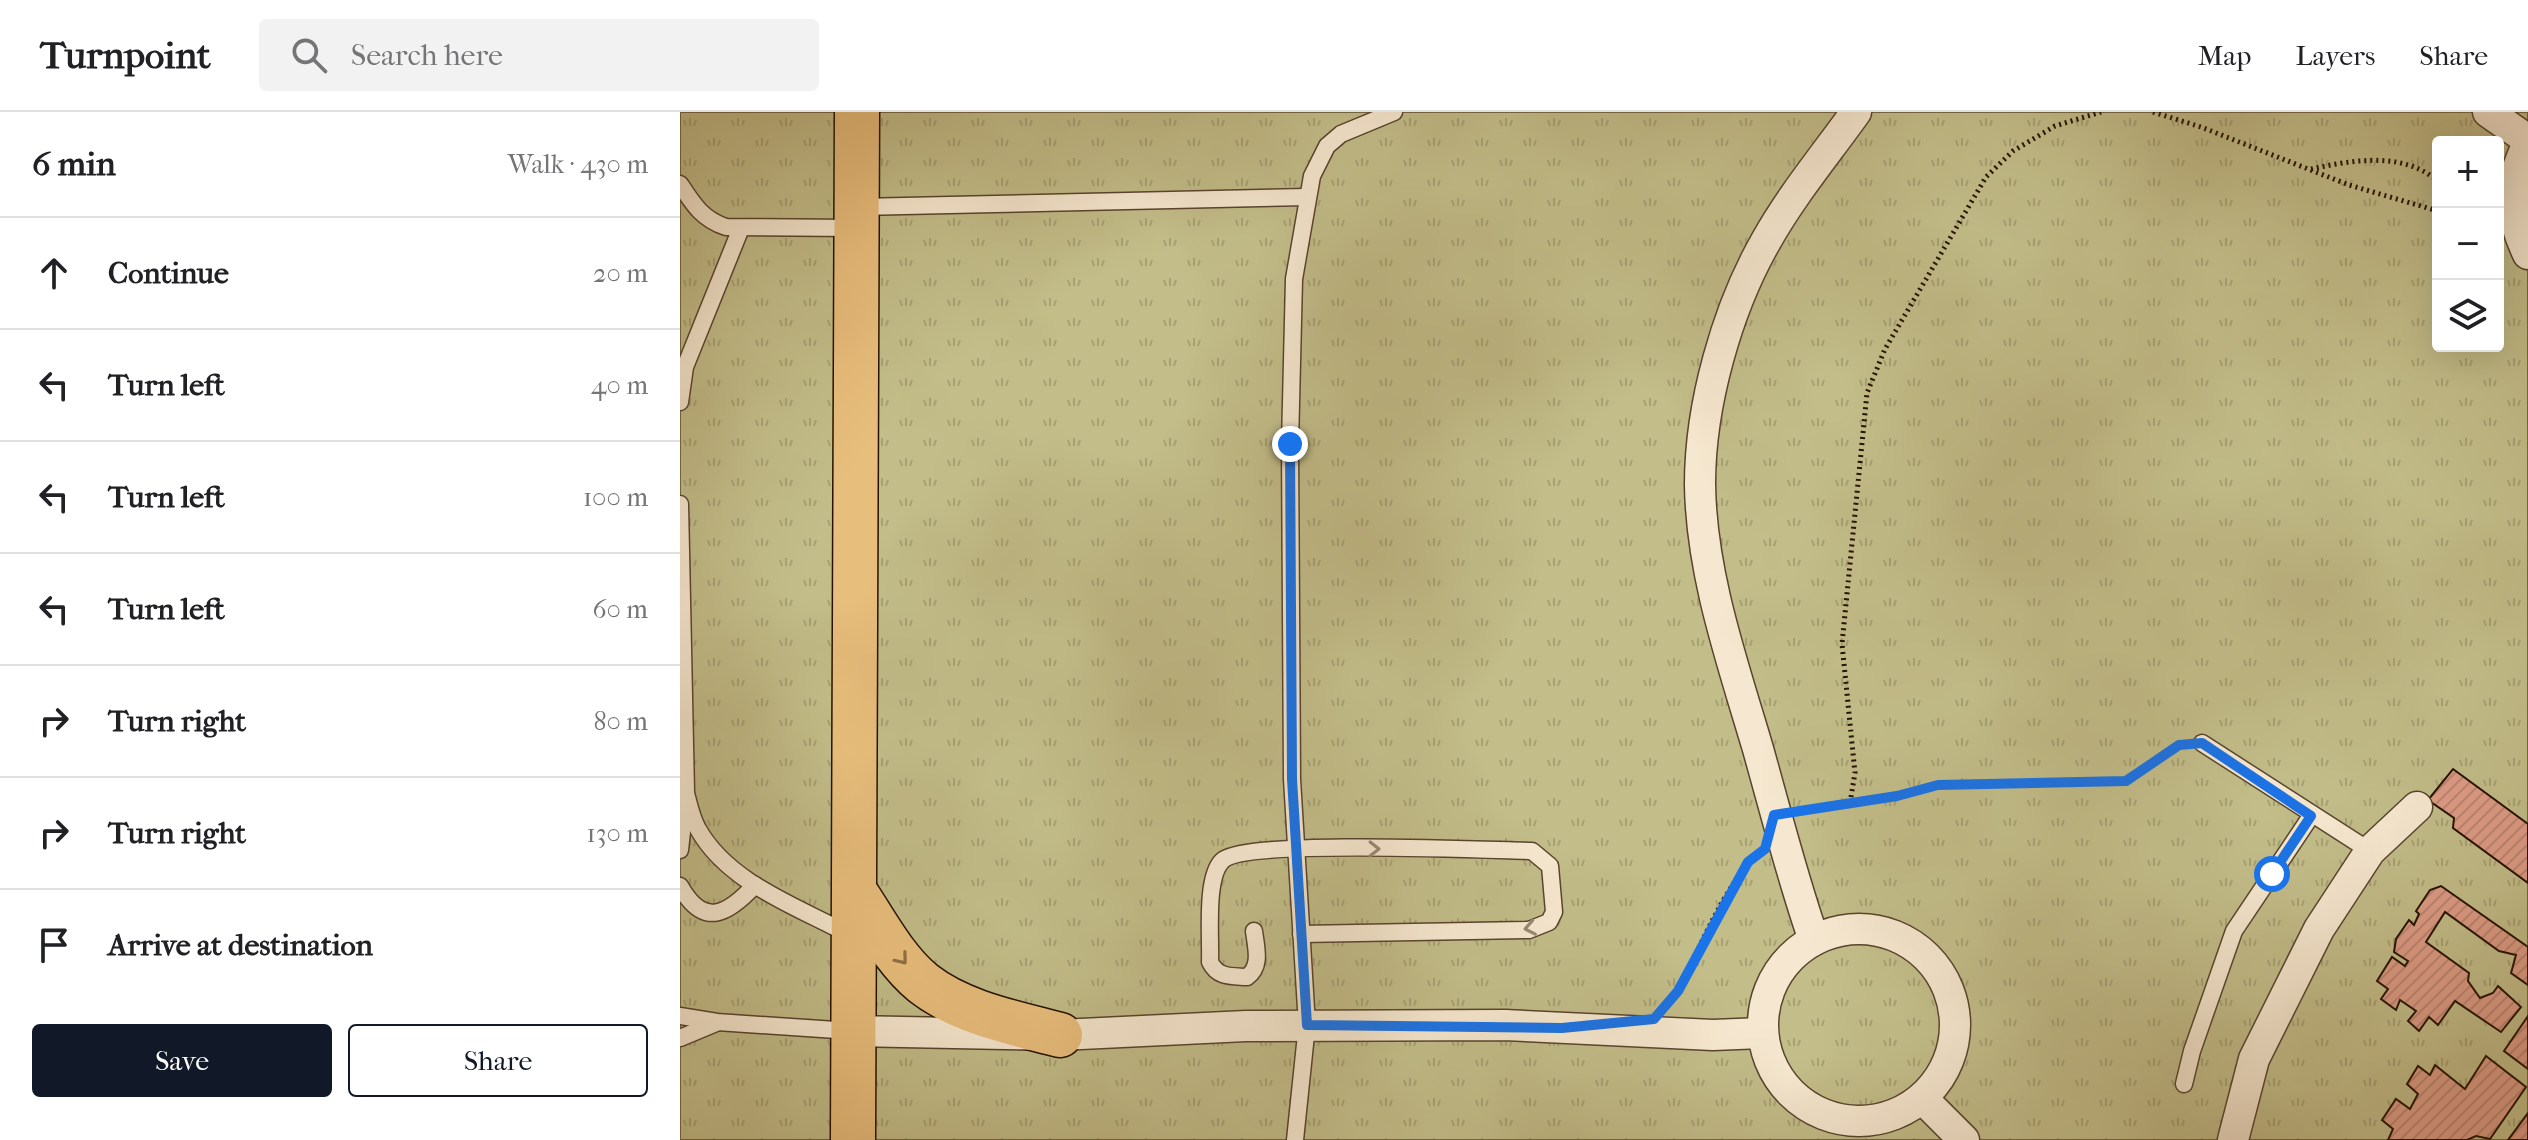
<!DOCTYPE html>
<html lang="en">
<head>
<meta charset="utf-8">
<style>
	:root { --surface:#fff; --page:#f2f2f2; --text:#202124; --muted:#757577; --line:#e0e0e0; --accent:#111827 }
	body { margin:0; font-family:"IM FELL French Canon",serif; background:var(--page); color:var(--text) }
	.controls { position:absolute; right:24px; top:24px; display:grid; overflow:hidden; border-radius:8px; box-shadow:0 8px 32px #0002 }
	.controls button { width:72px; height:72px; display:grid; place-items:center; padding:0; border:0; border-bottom:2px solid var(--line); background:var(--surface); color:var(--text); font:40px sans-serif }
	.stop { position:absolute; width:24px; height:24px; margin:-18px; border:6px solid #1a73e8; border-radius:50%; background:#fff }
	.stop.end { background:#1a73e8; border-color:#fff; box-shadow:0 2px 8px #0008 }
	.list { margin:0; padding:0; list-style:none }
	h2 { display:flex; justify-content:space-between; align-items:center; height:104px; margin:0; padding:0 32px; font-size:34px }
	h2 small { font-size:26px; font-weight:400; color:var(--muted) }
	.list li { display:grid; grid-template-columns:52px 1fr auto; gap:24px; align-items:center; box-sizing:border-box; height:112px; padding:0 32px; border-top:2px solid var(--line) }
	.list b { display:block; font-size:30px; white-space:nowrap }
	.list em { font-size:26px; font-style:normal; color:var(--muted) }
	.actions { display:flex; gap:16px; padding:24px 32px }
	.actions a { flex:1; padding:18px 0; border:2px solid var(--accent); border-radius:8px; text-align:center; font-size:28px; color:var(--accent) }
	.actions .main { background:var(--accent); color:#fff }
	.icon { flex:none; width:44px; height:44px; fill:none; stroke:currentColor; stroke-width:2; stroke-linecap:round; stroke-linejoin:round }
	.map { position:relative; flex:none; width:1848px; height:1028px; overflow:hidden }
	header { display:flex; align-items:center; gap:48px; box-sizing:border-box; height:112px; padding:0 40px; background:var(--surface); border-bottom:2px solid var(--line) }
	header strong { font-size:38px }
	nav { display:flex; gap:44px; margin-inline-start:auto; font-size:28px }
	.search { width:560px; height:72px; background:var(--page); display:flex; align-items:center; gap:20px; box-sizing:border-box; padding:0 28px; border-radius:8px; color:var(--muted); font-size:30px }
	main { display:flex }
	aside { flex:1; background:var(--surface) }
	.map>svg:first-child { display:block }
	.grass { fill:url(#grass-tufts); stroke:#746844; stroke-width:2; fill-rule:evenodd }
	.building { fill:url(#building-hatch); stroke:#251200; stroke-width:2 }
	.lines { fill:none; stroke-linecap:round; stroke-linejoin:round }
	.service-casing { stroke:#58442e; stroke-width:19 }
	.minor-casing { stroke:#58442e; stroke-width:33 }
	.primary-casing { stroke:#251200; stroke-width:47 }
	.path { stroke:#251200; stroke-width:5; stroke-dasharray:2 4; stroke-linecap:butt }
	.service { stroke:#f6e8d0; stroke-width:16 }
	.minor { stroke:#f6e8d0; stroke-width:30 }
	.primary { stroke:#e8be7c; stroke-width:44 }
	.oneway { stroke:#988872 }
	.oneway2 { stroke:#907144 }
	.route { stroke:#1a73e8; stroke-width:10 }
</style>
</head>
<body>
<header>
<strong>Turnpoint</strong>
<div class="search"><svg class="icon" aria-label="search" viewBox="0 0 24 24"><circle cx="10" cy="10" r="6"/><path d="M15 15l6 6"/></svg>Search here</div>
<nav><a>Map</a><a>Layers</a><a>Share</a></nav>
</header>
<main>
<aside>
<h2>6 min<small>Walk · 430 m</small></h2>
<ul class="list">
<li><svg class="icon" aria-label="ahead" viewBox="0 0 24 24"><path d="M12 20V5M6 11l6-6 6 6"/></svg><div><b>Continue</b></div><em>20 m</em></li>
<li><svg class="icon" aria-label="left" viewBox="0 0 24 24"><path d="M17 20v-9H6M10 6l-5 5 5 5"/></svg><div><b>Turn left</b></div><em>40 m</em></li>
<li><svg class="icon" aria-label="left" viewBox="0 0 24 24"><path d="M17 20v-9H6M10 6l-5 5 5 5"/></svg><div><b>Turn left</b></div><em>100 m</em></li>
<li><svg class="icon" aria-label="left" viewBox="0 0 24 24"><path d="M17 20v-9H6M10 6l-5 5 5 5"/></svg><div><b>Turn left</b></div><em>60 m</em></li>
<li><svg class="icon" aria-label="right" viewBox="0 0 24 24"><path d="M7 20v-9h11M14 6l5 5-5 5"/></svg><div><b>Turn right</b></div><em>80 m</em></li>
<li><svg class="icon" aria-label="right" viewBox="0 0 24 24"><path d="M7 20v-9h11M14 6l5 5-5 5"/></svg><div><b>Turn right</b></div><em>130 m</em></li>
<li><svg class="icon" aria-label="arrive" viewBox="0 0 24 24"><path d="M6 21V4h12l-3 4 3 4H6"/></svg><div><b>Arrive at destination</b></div></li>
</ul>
<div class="actions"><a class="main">Save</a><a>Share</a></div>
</aside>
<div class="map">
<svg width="1848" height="1028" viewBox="0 0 1848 1028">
	<defs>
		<pattern id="grass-tufts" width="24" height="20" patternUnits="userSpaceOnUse" patternTransform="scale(2)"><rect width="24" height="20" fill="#c2bd89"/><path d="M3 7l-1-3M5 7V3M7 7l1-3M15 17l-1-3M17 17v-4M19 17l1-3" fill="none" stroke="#a7a174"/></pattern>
		<pattern id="building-hatch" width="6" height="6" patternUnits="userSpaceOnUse" patternTransform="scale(2)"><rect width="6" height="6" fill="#dd9c86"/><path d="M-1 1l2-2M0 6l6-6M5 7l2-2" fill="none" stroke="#be8572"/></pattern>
	</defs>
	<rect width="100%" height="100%" fill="#f1dbb7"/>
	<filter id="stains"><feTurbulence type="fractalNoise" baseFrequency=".0025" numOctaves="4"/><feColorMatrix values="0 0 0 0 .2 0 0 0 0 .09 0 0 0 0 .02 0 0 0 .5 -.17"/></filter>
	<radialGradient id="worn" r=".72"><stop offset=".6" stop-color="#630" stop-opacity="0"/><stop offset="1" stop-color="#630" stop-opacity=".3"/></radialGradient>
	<path class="grass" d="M0 0H1848V1028H0ZM1758 30H1818V234H1758Z"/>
	<g class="building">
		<path d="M1773 657 1848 712V771L1773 716 1774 706 1748 688Z"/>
		<path d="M1761 774 1848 835V873L1831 861 1836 843 1819 839 1765 800 1746 830 1789 861 1788 869 1800 886 1813 881 1818 874 1841 895 1821 920 1775 889 1758 913 1749 905 1739 919 1728 909 1736 899 1720 888 1716 898 1701 887 1708 877 1697 869 1712 845 1725 854 1728 849 1714 840 1716 827 1729 808 1734 813 1739 802 1736 799 1750 778Z"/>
		<path d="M1848 904V957L1824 939Z"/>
		<path d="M1806 944 1846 975 1810 1027 1796 1024 1787 1028H1708L1713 1017 1702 1008 1716 987 1730 997 1738 982 1727 972 1738 954 1750 963 1755 953 1785 977Z"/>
		<path d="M1848 1001V1028H1828Z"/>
	</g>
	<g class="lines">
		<g class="service-casing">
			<g id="service">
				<path d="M0 72C13 92 22 107 46 115L175 116"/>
				<path d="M179 95 627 85"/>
				<path d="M0 290 5 255 61 116"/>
				<path d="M0 392 6 681C9 693 12 707 18 717 48 771 118 795 170 823"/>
				<path d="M1522 631 1690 739"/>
				<path d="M0 738 5 692"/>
				<path d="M0 774C24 817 48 802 75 773"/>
				<path d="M574 819C576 836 582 854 567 865 551 864 538 866 530 850 531 825 525 766 542 749 563 727 808 738 852 739L870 754 874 800 869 810 849 818 621 822"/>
				<path d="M0 904 37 910 171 919"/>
				<path d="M0 926 36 911"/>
				<path d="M1504 972 1512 939 1554 819 1631 704"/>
				<path d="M615 1028 627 913 612 667 610 332 614 167 632 64 647 34 661 22 714 0"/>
			</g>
		</g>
		<g class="minor-casing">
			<g id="minor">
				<path d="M1808 0 1848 28"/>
				<path d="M1848 32C1828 70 1829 104 1848 142"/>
				<circle cx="1179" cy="913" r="96"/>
				<path d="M1134 828C1112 765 1096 701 1078 637 1053 552 1021 462 1020 372 1020 293 1047 197 1086 129 1111 84 1146 42 1176 0"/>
				<path d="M171 919 380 923 566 914 825 913 1033 923 1082 921"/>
				<path d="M1243 987 1284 1028"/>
				<path d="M1553 1028 1574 947 1639 817 1690 739 1737 695"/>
			</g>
		</g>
		<g class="primary-casing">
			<g id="primary">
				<path d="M177 783C197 813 215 848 243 871 281 901 335 911 380 923"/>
				<path d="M173 1028 177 0"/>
			</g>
		</g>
		<g class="path">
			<path d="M1473 0 1521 15 1669 73 1758 99"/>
			<path d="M1631 57C1673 48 1722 39 1758 69"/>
			<path d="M1170 691 1175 661 1162 532 1187 281 1205 237 1306 65 1333 39 1375 14 1421 0"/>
			<path d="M1124 698 1217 684 1258 673 1446 669 1501 633"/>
			<path d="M988 894C1015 852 1042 772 1079 742"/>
		</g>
		<use href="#service" class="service"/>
		<use href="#minor" class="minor"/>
		<use href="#primary" class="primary"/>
	</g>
	<defs><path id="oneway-chevron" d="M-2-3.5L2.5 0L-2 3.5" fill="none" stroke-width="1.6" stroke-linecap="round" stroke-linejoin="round" transform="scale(2)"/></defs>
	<g class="oneway">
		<use href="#oneway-chevron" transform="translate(694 737) rotate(1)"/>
		<use href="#oneway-chevron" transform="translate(850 816) rotate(169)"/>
	</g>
	<use class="oneway2" href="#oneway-chevron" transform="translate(222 847) rotate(51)"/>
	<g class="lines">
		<path class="route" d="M610 332 612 667 627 913 882 916 974 907 998 879 1068 750 1085 737 1094 703 1217 684 1258 673 1446 669 1499 633 1522 631 1631 704 1592 762"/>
	</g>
	<rect width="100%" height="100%" filter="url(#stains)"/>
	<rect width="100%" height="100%" fill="url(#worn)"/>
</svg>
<div class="controls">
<button>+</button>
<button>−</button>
<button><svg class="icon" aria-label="layers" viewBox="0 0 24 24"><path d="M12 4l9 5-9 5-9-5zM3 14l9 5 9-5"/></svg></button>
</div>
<div class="stop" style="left:1592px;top:762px"></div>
<div class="stop end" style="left:610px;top:332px"></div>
</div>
</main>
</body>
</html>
